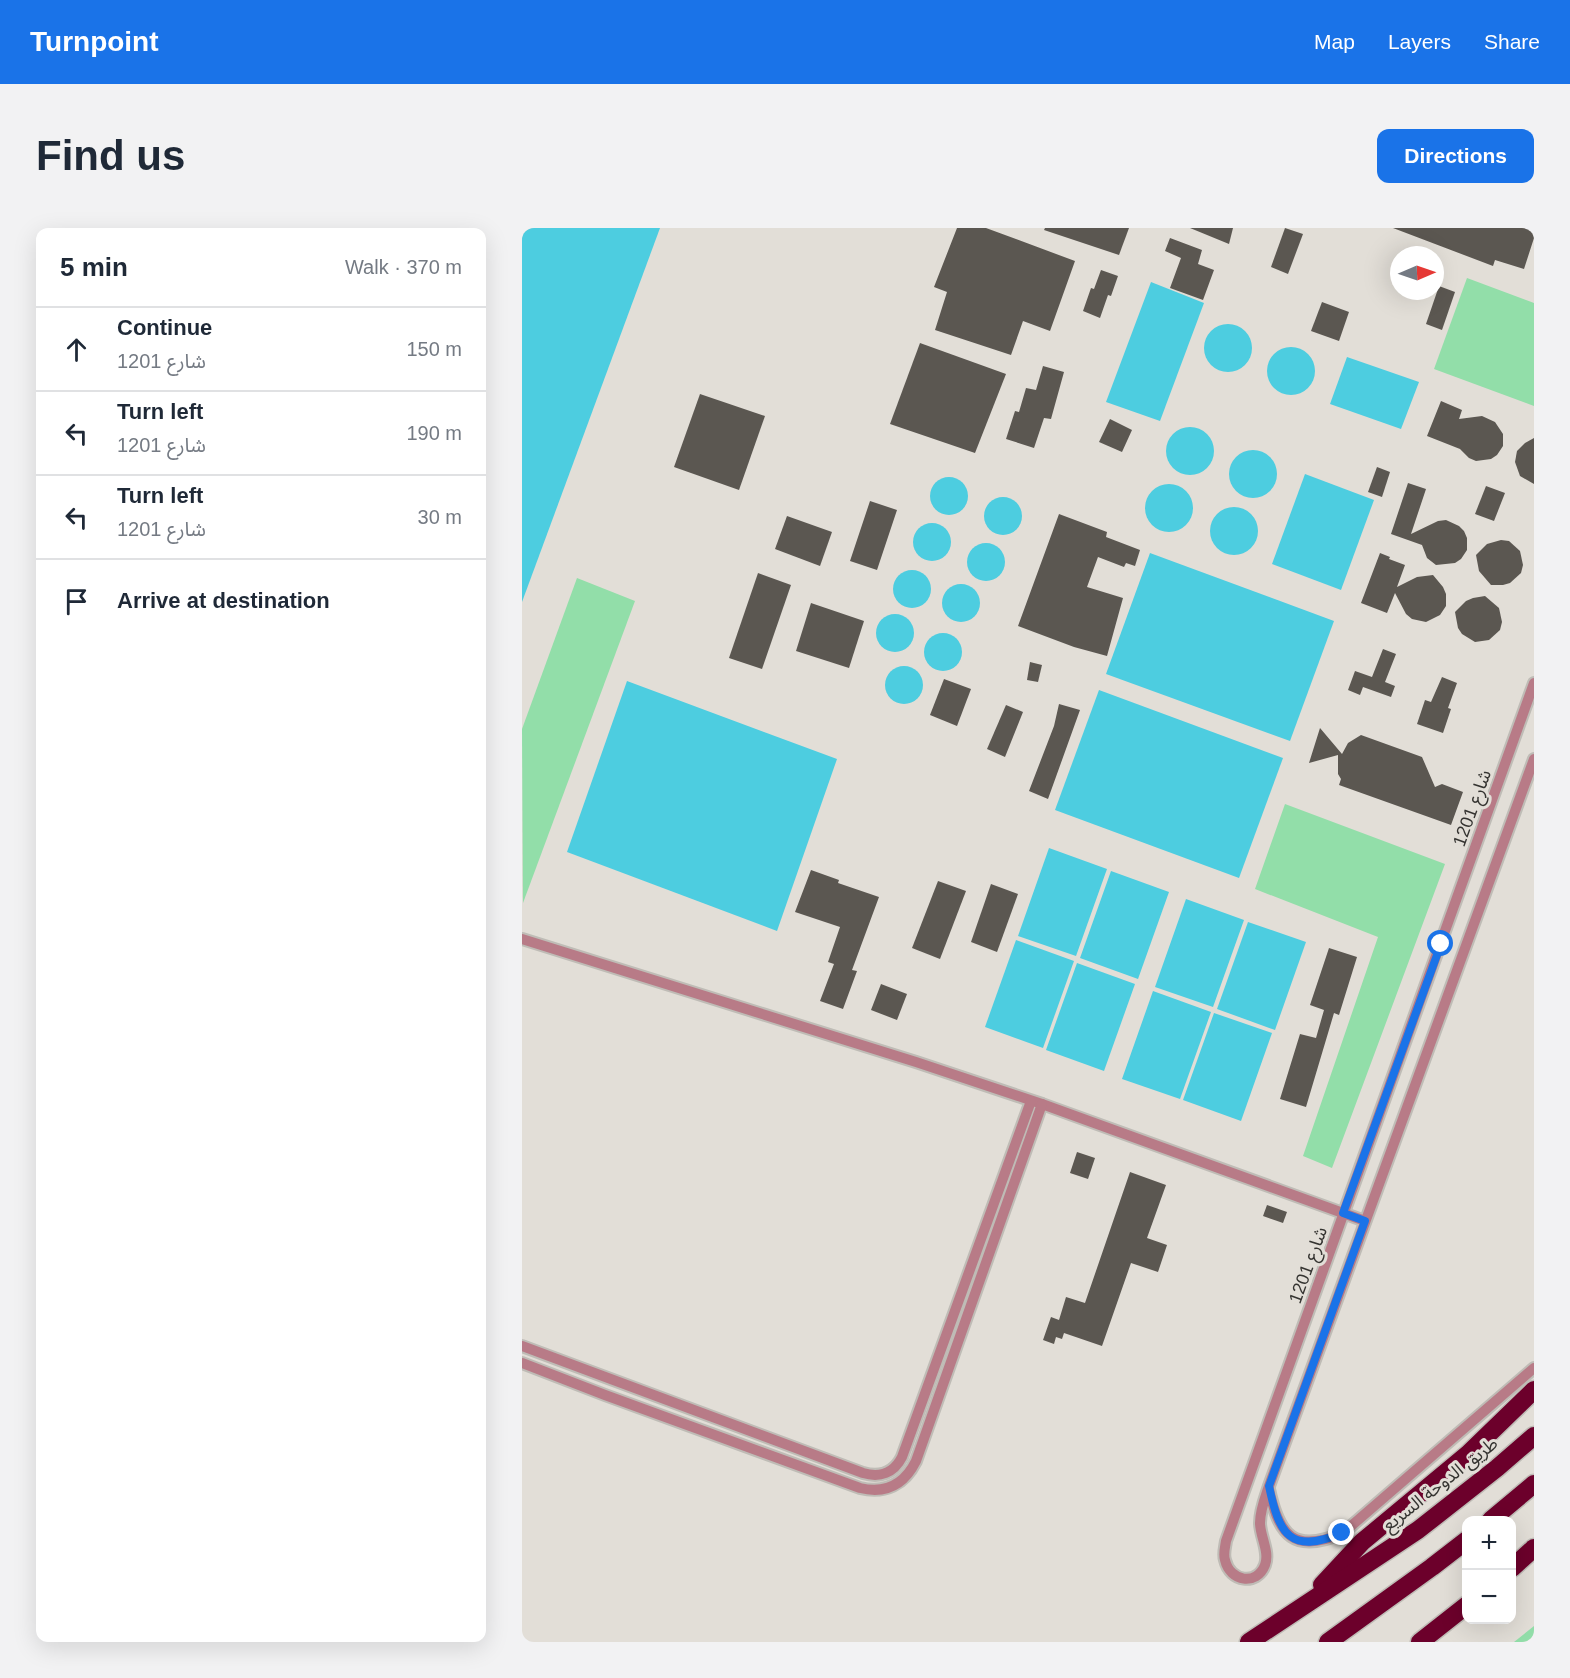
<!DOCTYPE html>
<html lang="en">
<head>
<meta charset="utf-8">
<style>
	:root { --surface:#fff; --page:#f2f2f3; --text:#1f2937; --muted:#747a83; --line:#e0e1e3; --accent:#1a73e8 }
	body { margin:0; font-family:Helvetica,"Noto Sans Arabic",sans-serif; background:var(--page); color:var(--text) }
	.controls { position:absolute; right:18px; bottom:18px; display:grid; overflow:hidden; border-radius:12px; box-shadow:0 6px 24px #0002 }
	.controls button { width:54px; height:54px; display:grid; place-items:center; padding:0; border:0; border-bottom:2px solid var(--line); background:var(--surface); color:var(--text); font:30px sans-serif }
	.compass { position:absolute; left:868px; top:18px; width:54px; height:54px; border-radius:50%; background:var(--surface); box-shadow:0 6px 24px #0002; rotate:88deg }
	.stop { position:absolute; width:18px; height:18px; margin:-14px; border:4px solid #1a73e8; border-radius:50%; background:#fff }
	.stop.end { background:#1a73e8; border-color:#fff; box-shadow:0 2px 6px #0008 }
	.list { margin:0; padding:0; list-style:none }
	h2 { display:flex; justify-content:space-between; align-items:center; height:78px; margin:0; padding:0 24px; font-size:26px }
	h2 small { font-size:20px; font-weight:400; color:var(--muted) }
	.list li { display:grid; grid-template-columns:39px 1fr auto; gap:18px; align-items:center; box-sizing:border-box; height:84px; padding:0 24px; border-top:2px solid var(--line) }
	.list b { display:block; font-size:22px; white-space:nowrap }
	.list p { margin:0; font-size:20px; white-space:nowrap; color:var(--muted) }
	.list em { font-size:20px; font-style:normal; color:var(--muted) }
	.icon { flex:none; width:33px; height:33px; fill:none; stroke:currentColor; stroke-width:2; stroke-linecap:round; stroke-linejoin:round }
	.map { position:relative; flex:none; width:1012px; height:1414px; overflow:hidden; border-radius:12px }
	header { display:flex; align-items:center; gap:36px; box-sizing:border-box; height:84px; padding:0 30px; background:var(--accent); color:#fff }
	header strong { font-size:28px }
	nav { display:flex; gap:33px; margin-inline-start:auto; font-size:21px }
	.intro { display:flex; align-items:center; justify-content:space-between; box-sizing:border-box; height:144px; padding:0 36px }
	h1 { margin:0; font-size:42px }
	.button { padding:15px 27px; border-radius:12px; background:var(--accent); color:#fff; font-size:21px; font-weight:700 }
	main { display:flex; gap:36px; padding:0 36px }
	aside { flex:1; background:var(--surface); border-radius:12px; box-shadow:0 6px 24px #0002 }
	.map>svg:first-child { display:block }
	.green { fill:#92dea9 }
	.water { fill:#4dcde0 }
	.building { fill:#5b5751 }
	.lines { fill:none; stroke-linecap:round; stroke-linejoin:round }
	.minor-casing { stroke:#bfbcb6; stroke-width:14 }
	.motorway-casing { stroke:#bfbcb6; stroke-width:21 }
	.minor { stroke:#b87b87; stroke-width:10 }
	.motorway { stroke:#6c002b; stroke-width:18 }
	.route { stroke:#1a73e8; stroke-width:8 }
	.labels { text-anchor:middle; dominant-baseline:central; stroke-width:6; stroke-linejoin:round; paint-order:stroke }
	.street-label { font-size:18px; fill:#353431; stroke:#e2ded7 }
</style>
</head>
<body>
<header>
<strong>Turnpoint</strong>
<nav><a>Map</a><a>Layers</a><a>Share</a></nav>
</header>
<div class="intro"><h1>Find us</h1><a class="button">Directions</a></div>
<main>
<aside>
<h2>5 min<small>Walk · 370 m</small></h2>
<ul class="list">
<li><svg class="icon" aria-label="ahead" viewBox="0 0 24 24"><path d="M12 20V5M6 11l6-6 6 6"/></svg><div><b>Continue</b><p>شارع 1201</p></div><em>150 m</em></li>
<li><svg class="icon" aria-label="left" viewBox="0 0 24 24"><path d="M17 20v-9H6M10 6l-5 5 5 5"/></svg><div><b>Turn left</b><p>شارع 1201</p></div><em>190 m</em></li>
<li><svg class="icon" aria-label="left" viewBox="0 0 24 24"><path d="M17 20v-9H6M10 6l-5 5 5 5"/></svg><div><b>Turn left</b><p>شارع 1201</p></div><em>30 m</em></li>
<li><svg class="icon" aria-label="arrive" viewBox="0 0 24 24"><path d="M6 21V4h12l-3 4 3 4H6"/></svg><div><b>Arrive at destination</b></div></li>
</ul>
</aside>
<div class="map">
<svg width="1012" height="1414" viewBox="0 0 1012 1414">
	<rect width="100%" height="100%" fill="#e2ded7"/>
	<g class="green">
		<path d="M945 50 1012 75V178L912 141Z"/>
		<path d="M55 350 113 373 1 675 0 501Z"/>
		<path d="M763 576 923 636 810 940 781 928 856 709 733 661Z"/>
		<path d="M1012 1398V1414H992Z"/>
	</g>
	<g class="water">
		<path d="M0 0H138L0 374Z"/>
		<path d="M629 54 682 75 638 193 584 174Z"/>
		<circle cx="706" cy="120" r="24"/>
		<circle cx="769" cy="143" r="24"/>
		<path d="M825 129 897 154 879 201 808 176Z"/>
		<circle cx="668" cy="223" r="24"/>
		<circle cx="731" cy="246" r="24"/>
		<path d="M783 246 852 272 819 362 750 336Z"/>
		<circle cx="427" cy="268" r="19"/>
		<circle cx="647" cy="280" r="24"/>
		<circle cx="481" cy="288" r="19"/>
		<circle cx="712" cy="303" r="24"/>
		<circle cx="410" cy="314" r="19"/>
		<circle cx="464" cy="334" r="19"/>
		<path d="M628 325 812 393 768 513 584 446Z"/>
		<circle cx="390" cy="361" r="19"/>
		<circle cx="439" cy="375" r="19"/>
		<circle cx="373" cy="405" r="19"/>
		<circle cx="421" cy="424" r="19"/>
		<circle cx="382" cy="457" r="19"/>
		<path d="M105 453 315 531 255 703 45 624Z"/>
		<path d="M577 462 761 530 717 650 533 582Z"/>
		<path d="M527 620 585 641 554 728 496 708Z"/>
		<path d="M589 643 647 664 616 751 558 730Z"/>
		<path d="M664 671 722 692 691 779 633 759Z"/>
		<path d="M726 694 784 714 753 802 695 781Z"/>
		<path d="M494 712 552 733 521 820 463 799Z"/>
		<path d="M555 735 613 756 582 843 524 822Z"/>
		<path d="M631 763 689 784 658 871 600 851Z"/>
		<path d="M692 785 750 805 719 893 661 872Z"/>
	</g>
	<g class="building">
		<path d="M435 0H464L553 33 528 103 501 93 489 127 413 102 425 64 412 59Z"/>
		<path d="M523 0H607L597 27 522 2Z"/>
		<path d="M668 0H711L707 16Z"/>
		<path d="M763 0 781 6 766 46 749 39Z"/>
		<path d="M871 0H1012V10L1002 41 973 32 971 38Z"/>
		<path d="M648 10 680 22 676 36 692 42 681 72 648 60 659 30 643 23Z"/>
		<path d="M579 42 596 48 589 68 586 67 578 90 561 83 569 60 572 61Z"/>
		<path d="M917 58 933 64 920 102 904 96Z"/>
		<path d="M800 74 827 84 817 113 789 103Z"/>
		<path d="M398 115 484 146 453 225 368 196Z"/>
		<path d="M521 138 542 144 529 191 522 190 512 220 484 211 493 183 497 184 504 160 514 162Z"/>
		<path d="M178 166 243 188 217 262 152 239Z"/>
		<path d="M919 173 940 182 937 191 960 188 973 194 981 206V218L975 227 969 231 954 233 947 230 938 221 905 208Z"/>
		<path d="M588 191 610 202 600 224 577 214Z"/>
		<path d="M1012 210V256L998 248 993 234 995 223 1003 215Z"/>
		<path d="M855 239 868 244 860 269 846 264Z"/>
		<path d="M886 255 904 261 889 306 916 293 924 292 937 298 942 303 945 310V322L939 331 933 335 914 337 905 330 900 317 869 306Z"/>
		<path d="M964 258 983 265 972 293 953 286Z"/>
		<path d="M348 273 375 282 355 342 328 333Z"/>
		<path d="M537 286 585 304 584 309 618 322 613 338 604 335 602 339 576 329 565 359 601 370 585 428 552 419 496 398Z"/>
		<path d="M265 288 310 304 298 338 253 321Z"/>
		<path d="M979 312 987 313 998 323 1001 337 999 345 988 355 981 357H969L957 343 954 327 965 316Z"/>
		<path d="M858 325 868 329 867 331 883 337 875 359 895 349 911 347 921 359 924 366V378L918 387 904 394 890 391 884 386 873 365 865 385 839 375Z"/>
		<path d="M236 345 269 357 240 441 207 430Z"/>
		<path d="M963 368 977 380 980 394 978 402 967 412 953 414 940 406 936 400 933 384 944 373 951 370Z"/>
		<path d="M289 375 342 393 327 440 274 423Z"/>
		<path d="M861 421 874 426 863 454 873 458 869 469 841 459 838 467 826 462 833 443 850 449Z"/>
		<path d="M508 434 520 437 516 454 505 452Z"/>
		<path d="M920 449 935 455 926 480 929 481 921 505 895 496 903 472 909 474Z"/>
		<path d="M422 451 449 461 435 498 408 487Z"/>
		<path d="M537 476 558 482 526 571 507 563 532 498Z"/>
		<path d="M484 477 501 484 483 529 465 521Z"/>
		<path d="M798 500 820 526 826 515 839 507 900 529 913 559 920 556 941 564 929 597 817 557 819 551 816 546V527L787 535Z"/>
		<path d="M289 642 317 652 316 655 357 669 330 742 335 743 321 781 298 773 312 736 306 734 318 699 273 684Z"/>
		<path d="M416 653 444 663 418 731 390 720Z"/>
		<path d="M469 656 496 666 475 724 449 714Z"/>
		<path d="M807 720 835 729 817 787 812 785 784 879 758 871 778 806 794 810 802 782 788 777Z"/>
		<path d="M359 756 385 766 375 792 349 782Z"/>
		<path d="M555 924 573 930 566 951 548 945Z"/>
		<path d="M608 944 644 957 625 1010 645 1017 636 1044 609 1035 580 1118 542 1105 540 1111 534 1109 532 1116 521 1112 529 1089 537 1092 544 1069 563 1075Z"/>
		<path d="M745 977 765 984 761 995 741 988Z"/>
	</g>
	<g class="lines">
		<g class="minor-casing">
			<g id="minor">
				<path d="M1012 455 704 1313C703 1320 701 1326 703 1332 708 1354 735 1358 743 1337 748 1324 738 1308 738 1295 738 1282 743 1270 747 1258L1012 531"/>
				<path d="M0 711 394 834 520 876 843 993"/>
				<path d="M0 1118 341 1245C358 1250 372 1245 380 1229L509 873"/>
				<path d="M0 1135 83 1167 338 1260C363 1266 382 1257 394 1233L520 876"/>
				<path d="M747 1261C757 1308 772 1326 821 1305L1012 1140"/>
			</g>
		</g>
		<g class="motorway-casing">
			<g id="motorway">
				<path d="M969 1292 1012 1256"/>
				<path d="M990 1340 1012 1320"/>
				<path d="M800 1357 840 1314 946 1226 1012 1162"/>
				<path d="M727 1414 896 1302 975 1240 1012 1208"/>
				<path d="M806 1414 910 1339 945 1312"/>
				<path d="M898 1414 945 1377"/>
			</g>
		</g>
		<use href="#minor" class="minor"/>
		<use href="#motorway" class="motorway"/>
	</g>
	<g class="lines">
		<path class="route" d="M820 1305C768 1327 757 1306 747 1258L843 993 821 985 919 716"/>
	</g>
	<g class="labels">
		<g class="street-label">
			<text transform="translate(950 580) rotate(-70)">شارع 1201</text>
			<text transform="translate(786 1037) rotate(-70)">شارع 1201</text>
			<text transform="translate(918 1256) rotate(-38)">طريق الدوحة السريع</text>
		</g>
	</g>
</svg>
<div class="controls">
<button>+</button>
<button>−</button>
</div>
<svg class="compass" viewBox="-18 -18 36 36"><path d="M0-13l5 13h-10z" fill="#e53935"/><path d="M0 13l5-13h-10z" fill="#747a83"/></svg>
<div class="stop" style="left:919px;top:716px"></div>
<div class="stop end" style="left:820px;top:1305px"></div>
</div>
</main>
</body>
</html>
